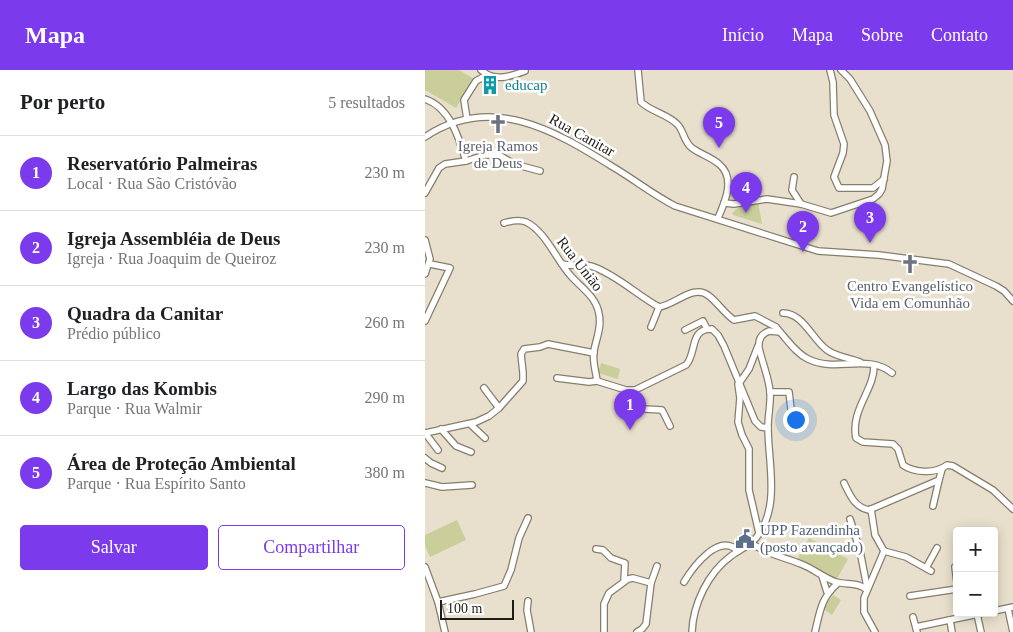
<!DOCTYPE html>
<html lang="pt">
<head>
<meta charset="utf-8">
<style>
	:root { --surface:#fff; --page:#f2f2f2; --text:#202124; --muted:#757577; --line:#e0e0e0; --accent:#7c3aed }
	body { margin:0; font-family:Georgia,serif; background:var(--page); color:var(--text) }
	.controls { position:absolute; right:15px; bottom:15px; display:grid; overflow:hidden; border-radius:5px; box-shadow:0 2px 12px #0003 }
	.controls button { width:45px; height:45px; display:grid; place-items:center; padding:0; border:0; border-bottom:1px solid var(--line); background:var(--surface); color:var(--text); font:25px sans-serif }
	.scale { position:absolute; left:15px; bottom:12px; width:74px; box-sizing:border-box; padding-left:5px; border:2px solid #1e1c15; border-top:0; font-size:14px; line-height:18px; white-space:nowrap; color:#1e1c15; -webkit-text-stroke:4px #fff; paint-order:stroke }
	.you { position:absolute; left:370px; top:349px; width:18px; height:18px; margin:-12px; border:4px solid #fff; border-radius:50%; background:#1a73e8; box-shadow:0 0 0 8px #1a73e833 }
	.badge { display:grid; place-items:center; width:32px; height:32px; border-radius:50%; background:var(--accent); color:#fff; font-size:16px; font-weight:700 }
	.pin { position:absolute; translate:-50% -41px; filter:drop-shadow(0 1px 2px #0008) }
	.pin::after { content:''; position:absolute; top:26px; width:18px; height:15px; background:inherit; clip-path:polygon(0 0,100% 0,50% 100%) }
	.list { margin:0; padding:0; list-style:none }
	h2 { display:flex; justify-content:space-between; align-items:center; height:65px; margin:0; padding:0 20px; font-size:21px }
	h2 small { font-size:16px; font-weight:400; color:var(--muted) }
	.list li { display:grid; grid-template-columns:32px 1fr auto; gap:15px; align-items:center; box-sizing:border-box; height:75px; padding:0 20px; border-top:1px solid var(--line) }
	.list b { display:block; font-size:19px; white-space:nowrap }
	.list p { margin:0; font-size:16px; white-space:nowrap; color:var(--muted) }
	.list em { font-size:16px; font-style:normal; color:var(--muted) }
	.actions { display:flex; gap:10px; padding:15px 20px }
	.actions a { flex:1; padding:11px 0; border:1px solid var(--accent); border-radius:5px; text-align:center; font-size:18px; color:var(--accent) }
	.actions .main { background:var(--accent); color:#fff }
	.map { position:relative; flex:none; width:588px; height:562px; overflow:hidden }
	header { display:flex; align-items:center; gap:30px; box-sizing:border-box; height:70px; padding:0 25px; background:var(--accent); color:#fff }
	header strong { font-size:24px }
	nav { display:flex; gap:28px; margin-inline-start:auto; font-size:18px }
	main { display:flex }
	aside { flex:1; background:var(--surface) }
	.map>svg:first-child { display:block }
	.park { fill:#c9ce9b }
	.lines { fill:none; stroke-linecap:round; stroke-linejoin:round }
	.street-casing { stroke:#867e6d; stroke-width:8 }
	.street { stroke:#fff; stroke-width:5.5 }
	.labels { text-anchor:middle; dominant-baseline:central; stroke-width:5; stroke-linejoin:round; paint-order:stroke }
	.culture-label { font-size:15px; fill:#0d838f; stroke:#fff; text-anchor:start }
	.street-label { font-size:15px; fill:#1e1c15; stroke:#fff }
	.worship-label { font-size:15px; fill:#5b616d; stroke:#fff }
	.service-label { font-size:15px; fill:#4e5e75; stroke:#fff; text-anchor:start }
</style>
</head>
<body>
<header>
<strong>Mapa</strong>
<nav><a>Início</a><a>Mapa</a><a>Sobre</a><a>Contato</a></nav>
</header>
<main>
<aside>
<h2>Por perto<small>5 resultados</small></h2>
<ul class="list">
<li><span class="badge">1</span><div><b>Reservatório Palmeiras</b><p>Local · Rua São Cristóvão</p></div><em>230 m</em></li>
<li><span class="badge">2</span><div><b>Igreja Assembléia de Deus</b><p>Igreja · Rua Joaquim de Queiroz</p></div><em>230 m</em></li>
<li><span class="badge">3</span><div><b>Quadra da Canitar</b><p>Prédio público</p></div><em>260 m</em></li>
<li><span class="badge">4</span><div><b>Largo das Kombis</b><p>Parque · Rua Walmir</p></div><em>290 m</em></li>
<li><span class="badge">5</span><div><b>Área de Proteção Ambiental</b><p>Parque · Rua Espírito Santo</p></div><em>380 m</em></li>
</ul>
<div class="actions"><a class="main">Salvar</a><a>Compartilhar</a></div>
</aside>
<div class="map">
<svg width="588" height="562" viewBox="0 0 588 562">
	<rect width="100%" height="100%" fill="#e8e0cc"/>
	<g class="park">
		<path d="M0 0H34L49 9 31 38 0 20Z"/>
		<path d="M333 132 337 154 308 145 307 143 315 136Z"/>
		<path d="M176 293 195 299 193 309 173 303Z"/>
		<path d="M32 450 41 470 5 487 0 476V465Z"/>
		<path d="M384 468 423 489 412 509 373 488Z"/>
		<path d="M408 525 416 530 407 545 398 539Z"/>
	</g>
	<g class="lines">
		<g class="street-casing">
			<g id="street">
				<path d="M56 0C69 12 84 7 100 1"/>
				<path d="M213 0 216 32C226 42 243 44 253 55 259 62 259 72 267 78 275 84 286 87 294 94 311 108 300 132 293 148"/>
				<path d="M405 0 408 12 409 45 419 74 418 83 409 107 414 118H448L459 109"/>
				<path d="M0 29C25 37 34 68 41 91"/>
				<path d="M42 49 39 30 51 11 62 5"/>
				<path d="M0 67C66 23 129 60 188 97 210 110 227 124 250 136L393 181 454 185 524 194 571 216 579 221 588 231"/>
				<path d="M369 107 367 120 376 134"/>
				<path d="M0 123 14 98 20 94 41 91 60 85H74L89 94 115 101"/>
				<path d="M299 133 309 134 342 129 376 134 406 143 448 129 454 124 457 119 462 91 460 75 445 41 425 9 416 0"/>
				<path d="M79 153C86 151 94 149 101 152 120 161 131 189 145 205 155 217 171 226 174 244 177 257 171 269 169 281 167 290 171 302 172 311"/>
				<path d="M0 170 5 189 0 204"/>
				<path d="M137 194C148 197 159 193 169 197 193 206 212 225 234 237 250 235 269 213 284 226 293 233 299 243 309 250L330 246 351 257 355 262"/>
				<path d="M358 243C378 243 387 269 402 280 412 287 424 288 435 292"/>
				<path d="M0 251 25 198 5 194"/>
				<path d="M226 257 234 237"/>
				<path d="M260 260 278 251 282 259"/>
				<path d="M449 295C450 319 425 340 431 368L438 372 468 374 473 379 478 395C489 403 511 404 522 395L528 396 568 420 588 439"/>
				<path d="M132 308 164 312 172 311 201 320H210L261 295C272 284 264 258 287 259L293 265 299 276 330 351 336 357 343 358"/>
				<path d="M315 312 324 299 333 276"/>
				<path d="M313 314 315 328 313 352 317 365 324 379V420L334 463"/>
				<path d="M59 318 74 338"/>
				<path d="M210 320V329L213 335 220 339 237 340 245 356"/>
				<path d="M345 322H364L366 339"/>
				<path d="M45 354 60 368"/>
				<path d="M16 359 31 376 46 382"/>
				<path d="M0 363 51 352 64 346 74 338 98 311V303L96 284 99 279 115 277 123 274 169 283"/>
				<path d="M0 363 13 380"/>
				<path d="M0 388 6 393 17 398"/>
				<path d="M0 413 17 417 47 415"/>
				<path d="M419 413C425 425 429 437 444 440L514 410 517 399"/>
				<path d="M508 436 514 410"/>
				<path d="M446 439 450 465 459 481"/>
				<path d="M425 449 435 481 442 517"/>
				<path d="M326 473C341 484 359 487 376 494 389 499 399 508 411 512 422 515 432 512 441 519"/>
				<path d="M171 479 178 480 186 488 200 493 199 511"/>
				<path d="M459 481 481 487 506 501"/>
				<path d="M0 497 13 532 20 562"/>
				<path d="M530 497 532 513"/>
				<path d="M501 498 512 478"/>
				<path d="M397 506 402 522"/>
				<path d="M259 512C268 497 294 462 313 481"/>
				<path d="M485 526 532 519"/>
				<path d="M103 531 102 540 106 562"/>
				<path d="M13 532 50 524 79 516 86 500 94 468 103 448"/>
				<path d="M583 539 588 562"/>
				<path d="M569 541 588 537"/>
				<path d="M552 544 556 562"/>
				<path d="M488 547 492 562"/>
				<path d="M525 550 527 562"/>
				<path d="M491 557 558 543"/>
				<path d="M179 562V534L184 523 203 509 208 508 226 513"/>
				<path d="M212 562 217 559 221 554 226 513 232 496"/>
				<path d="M267 562C268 534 283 503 306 486 314 480 324 476 331 468 356 437 343 393 343 357 343 345 346 334 345 322 344 308 337 292 334 278 333 270 336 264 344 261L355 262C364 272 371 283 383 289 412 303 442 283 467 303"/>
				<path d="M390 562C395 541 396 528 413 513"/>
				<path d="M450 562 439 542V528L459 481"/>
			</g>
		</g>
		<use href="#street" class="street"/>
	</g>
	<defs>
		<g id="building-bare" transform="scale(1.5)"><path d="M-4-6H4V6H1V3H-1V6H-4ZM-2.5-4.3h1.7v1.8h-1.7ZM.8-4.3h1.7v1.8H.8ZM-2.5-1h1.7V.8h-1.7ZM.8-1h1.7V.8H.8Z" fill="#0f9aa8" stroke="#fff" stroke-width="2.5" paint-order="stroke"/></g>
		<g id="church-bare" transform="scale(1.5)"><path d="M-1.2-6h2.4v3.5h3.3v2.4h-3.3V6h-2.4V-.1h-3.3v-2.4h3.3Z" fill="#6b7280" stroke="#fff" stroke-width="2.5" paint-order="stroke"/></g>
		<g id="civic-bare" transform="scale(1.5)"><path d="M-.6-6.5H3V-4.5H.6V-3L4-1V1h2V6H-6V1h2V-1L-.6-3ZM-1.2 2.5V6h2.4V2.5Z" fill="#5c6f8a" stroke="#fff" stroke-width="2.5" paint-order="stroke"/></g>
	</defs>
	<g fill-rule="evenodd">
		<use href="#building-bare" x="65" y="15"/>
		<use href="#church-bare" x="73" y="54"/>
		<use href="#church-bare" x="485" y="194"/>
		<use href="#civic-bare" x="320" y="469"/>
	</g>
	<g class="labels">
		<g class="culture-label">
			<text x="80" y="15">educap</text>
		</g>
		<g class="street-label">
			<text transform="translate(157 65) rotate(29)">Rua Canitar</text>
			<text transform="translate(155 194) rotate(52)">Rua União</text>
		</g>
		<g class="worship-label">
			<text x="73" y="76">Igreja Ramos<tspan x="73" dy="17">de Deus</tspan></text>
			<text x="485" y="216">Centro Evangelístico<tspan x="485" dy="17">Vida em Comunhão</tspan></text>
		</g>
		<g class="service-label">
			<text x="335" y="460">UPP Fazendinha<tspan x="335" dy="17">(posto avançado)</tspan></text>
		</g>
	</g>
</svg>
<div class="controls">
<button>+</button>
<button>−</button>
</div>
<div class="scale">100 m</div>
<div class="you"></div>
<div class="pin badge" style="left:205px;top:360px">1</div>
<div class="pin badge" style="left:378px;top:182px">2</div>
<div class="pin badge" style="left:445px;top:173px">3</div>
<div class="pin badge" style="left:321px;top:143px">4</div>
<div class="pin badge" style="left:294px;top:78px">5</div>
</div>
</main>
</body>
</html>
